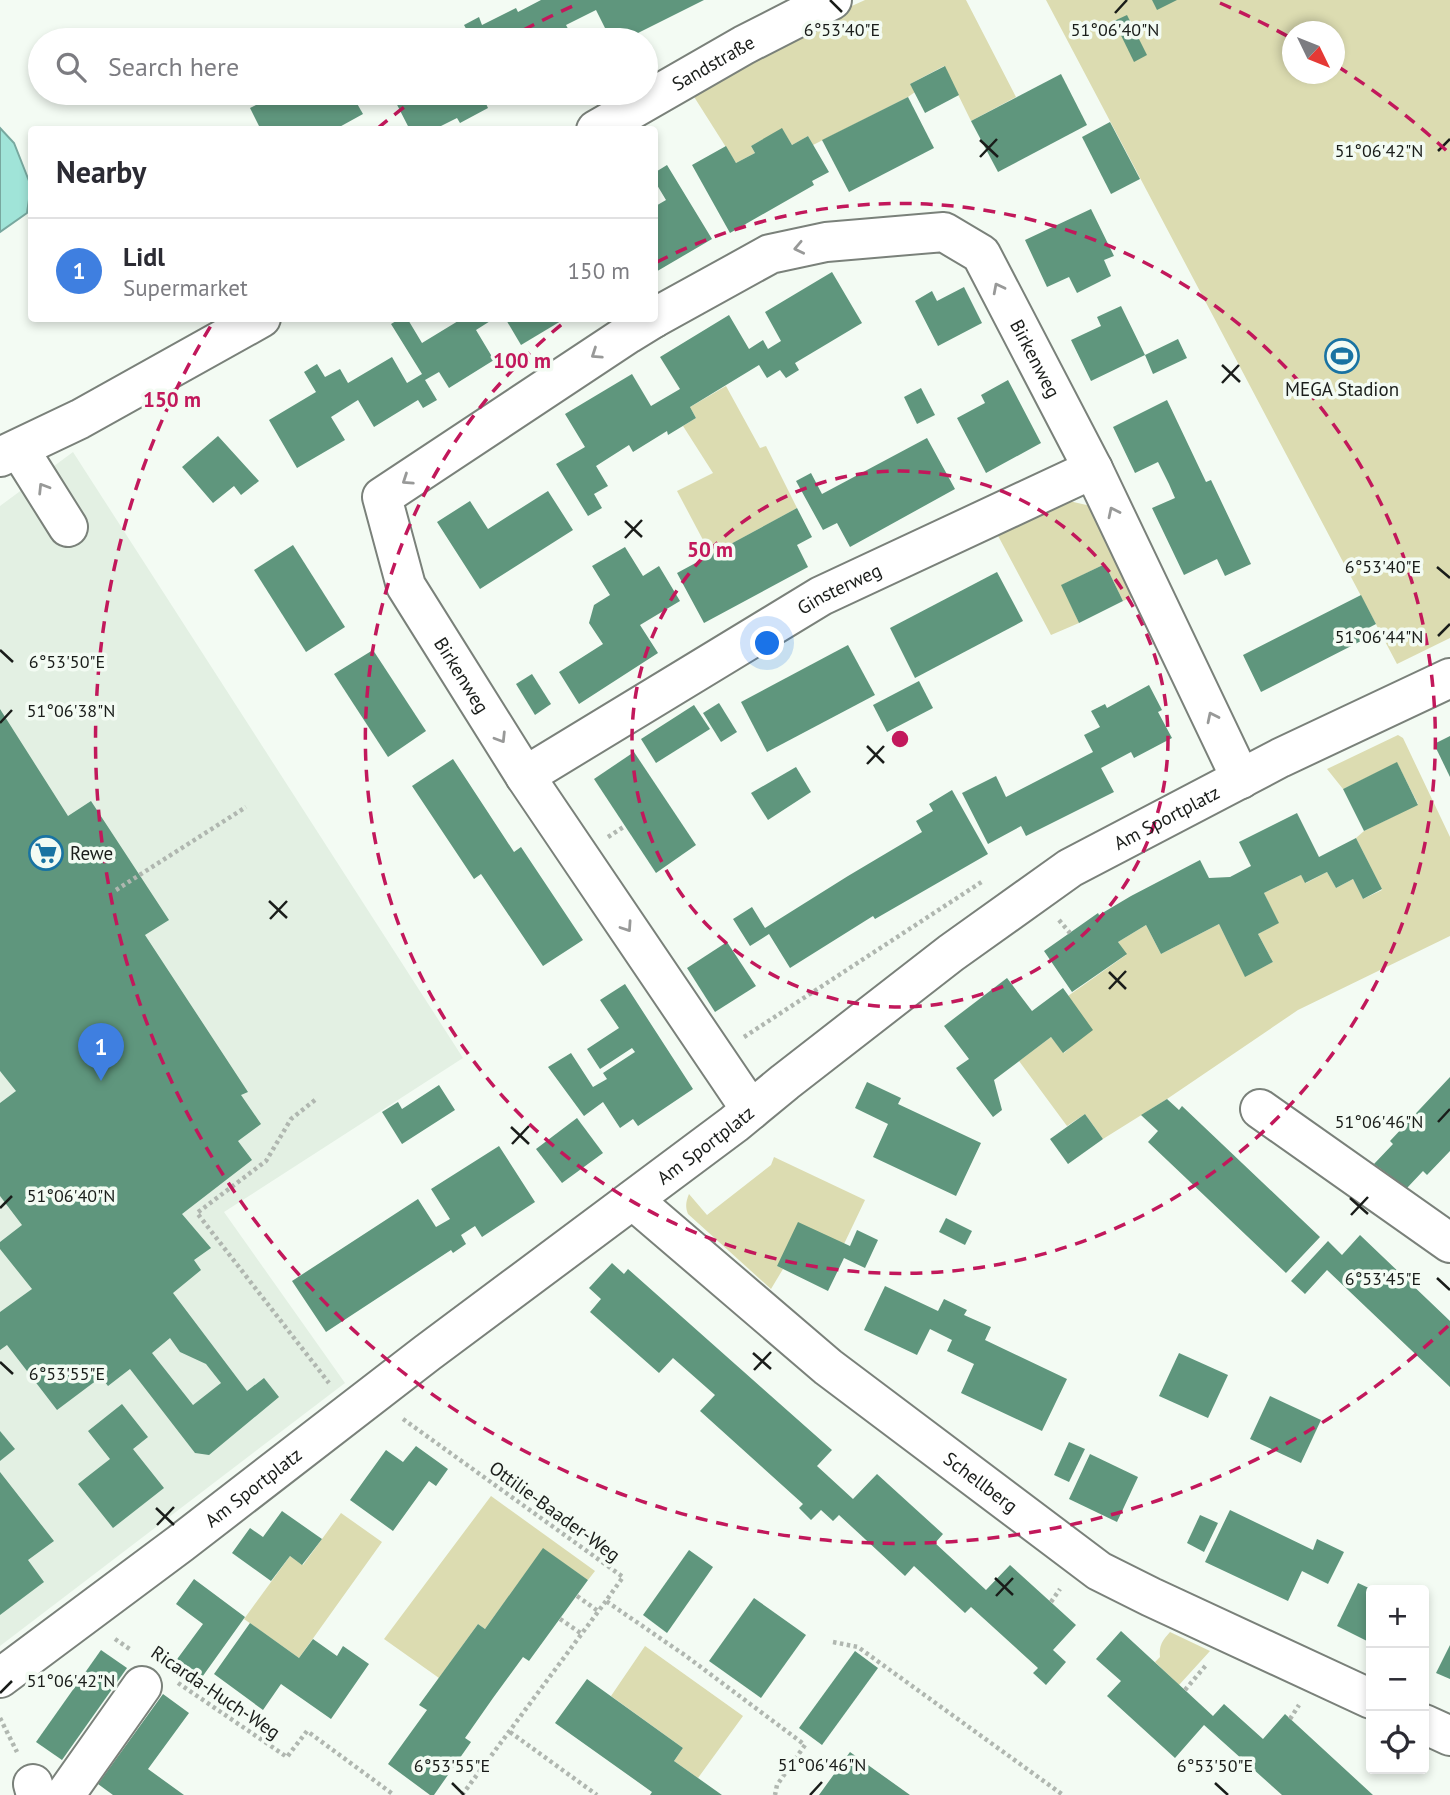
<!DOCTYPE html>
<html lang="en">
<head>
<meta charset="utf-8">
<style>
	:root { --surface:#fff; --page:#f2f2f3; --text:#2b2b33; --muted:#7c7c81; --line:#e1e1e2; --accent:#b45309 }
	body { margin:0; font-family:"PT Sans",sans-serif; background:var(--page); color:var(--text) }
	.controls { position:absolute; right:21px; bottom:21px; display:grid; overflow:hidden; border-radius:7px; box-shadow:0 4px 10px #0003 }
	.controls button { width:63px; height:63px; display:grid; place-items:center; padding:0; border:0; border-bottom:2px solid var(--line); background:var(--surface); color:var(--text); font:35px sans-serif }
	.compass { position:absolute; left:1282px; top:21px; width:63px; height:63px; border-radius:50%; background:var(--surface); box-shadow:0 4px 10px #0003; rotate:133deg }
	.you { position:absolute; left:768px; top:644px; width:24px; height:24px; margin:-18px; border:5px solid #fff; border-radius:50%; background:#1a73e8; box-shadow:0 0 0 10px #1a73e833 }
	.badge { display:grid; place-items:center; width:46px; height:46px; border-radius:50%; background:var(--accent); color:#fff; font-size:23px; font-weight:700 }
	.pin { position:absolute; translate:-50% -58px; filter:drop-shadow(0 2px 4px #0008) }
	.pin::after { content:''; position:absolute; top:37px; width:24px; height:21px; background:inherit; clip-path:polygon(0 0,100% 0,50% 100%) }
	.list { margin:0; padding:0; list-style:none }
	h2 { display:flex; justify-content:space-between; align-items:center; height:91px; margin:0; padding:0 28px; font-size:30px }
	h2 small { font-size:23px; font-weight:400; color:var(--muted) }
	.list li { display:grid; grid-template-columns:46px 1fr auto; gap:21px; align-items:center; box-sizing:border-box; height:105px; padding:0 28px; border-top:2px solid var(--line) }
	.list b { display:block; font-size:26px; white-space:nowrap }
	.list p { margin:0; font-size:23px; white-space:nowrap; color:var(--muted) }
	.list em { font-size:23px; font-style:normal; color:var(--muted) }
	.icon { flex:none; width:38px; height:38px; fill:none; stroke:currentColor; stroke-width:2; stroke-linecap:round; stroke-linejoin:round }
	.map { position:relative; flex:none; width:1450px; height:1795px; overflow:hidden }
	.search { position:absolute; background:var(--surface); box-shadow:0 4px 10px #0003; left:28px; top:28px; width:630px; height:77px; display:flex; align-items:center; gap:18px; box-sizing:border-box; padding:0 24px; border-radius:38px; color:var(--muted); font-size:26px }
	.panel { position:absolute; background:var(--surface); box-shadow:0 4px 10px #0003; left:28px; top:126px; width:630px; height:196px; border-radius:7px }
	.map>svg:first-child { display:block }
	.built { fill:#e3f0e3 }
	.green { fill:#dcdcb1; fill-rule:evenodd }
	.water { fill:#a0e4d8; stroke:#78a89f; stroke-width:2 }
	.building { fill:#5f967d; fill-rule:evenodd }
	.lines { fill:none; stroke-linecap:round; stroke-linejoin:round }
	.minor-casing { stroke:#7a817a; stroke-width:42 }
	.path { stroke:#b0b7b0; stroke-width:4.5; stroke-dasharray:3.5 3.5; stroke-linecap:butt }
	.minor { stroke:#fff; stroke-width:38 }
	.oneway { stroke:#989998 }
	.ticks { fill:none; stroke:#1a1d1a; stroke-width:2.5 }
	.ring { fill:none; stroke:#c2185b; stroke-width:3.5; stroke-dasharray:12 9 }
	.labels { text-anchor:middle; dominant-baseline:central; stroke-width:7; stroke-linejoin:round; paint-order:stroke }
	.street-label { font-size:19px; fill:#1a1d1a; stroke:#f3fbf3 }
	.poi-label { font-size:19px; fill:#1a1d1a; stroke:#f3fbf3 }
	.ticks-label { font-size:18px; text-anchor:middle; fill:#1a1d1a; stroke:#f3fbf3; stroke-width:7; stroke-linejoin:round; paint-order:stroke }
	.centre { fill:#c2185b; stroke:#f3fbf3; stroke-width:3.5 }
	.ring-label { font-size:21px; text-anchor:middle; font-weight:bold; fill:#c2185b; stroke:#f3fbf3; stroke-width:7; stroke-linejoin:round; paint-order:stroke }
</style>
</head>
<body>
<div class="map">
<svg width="1450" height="1795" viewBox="0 0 1450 1795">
	<rect width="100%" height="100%" fill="#f3fbf3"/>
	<path class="built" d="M73 452 463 1058 224 1212 345 1383 0 1646V506Z"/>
	<g class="green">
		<path d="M865 0H966L1016 97 971 121 944 66 910 84 915 92 908 97 813 145 808 136 792 145 782 129 751 146 755 153 736 163 691 92 812 24Z"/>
		<path d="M1046 0H1450V638L1397 664ZM1292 32H1334V74H1292Z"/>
		<path d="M726 386 760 448 766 446 797 508 711 555 677 491 713 473 683 426 696 418 690 407Z"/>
		<path d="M1069 501 1091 506 1137 595 1123 601 1105 564 1062 585 1079 623 1051 635 996 532Z"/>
		<path d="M1398 735 1403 738 1450 837V936L1298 1010 1167 1099 1103 1139 1085 1114 1067 1126 1019 1061 1051 1037 1064 1053 1076 1042 1068 996 1126 955 1118 942 1146 925 1161 954 1219 924 1245 976 1273 962 1258 934 1278 923 1264 893 1301 875 1306 883 1327 872 1336 888 1353 879 1363 899 1382 890 1356 838 1364 831 1418 804 1397 763 1343 789 1327 769Z"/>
		<path d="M774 1157 865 1200 844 1244 777 1266 783 1269 771 1289 688 1214C685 1207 686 1201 689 1194L707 1215 771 1165Z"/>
		<path d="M491 1496 595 1571 588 1580 543 1549 485 1629 478 1624 439 1678 384 1639Z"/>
		<path d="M341 1513 382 1542 299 1658 244 1619 290 1556 303 1565Z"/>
		<path d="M1170 1632 1210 1651 1179 1685 1155 1662 1160 1657C1159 1645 1162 1641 1170 1632Z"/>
		<path d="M645 1646 743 1716 698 1778 674 1761 683 1748 611 1696Z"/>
	</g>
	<path class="water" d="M0 128 14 143 31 186 27 213 0 232Z"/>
	<g class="building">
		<path d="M541 0H704L624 40H611L596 10 566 25 574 40H462L470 36 464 25 479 17 482 25 516 8 518 12Z"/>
		<path d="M1152 0H1177L1157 10Z"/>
		<path d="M1127 15 1147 55 1134 62 1114 21Z"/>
		<path d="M945 66 959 95 925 113 910 84Z"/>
		<path d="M1061 74 1087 125 998 172 971 121Z"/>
		<path d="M279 93H351L363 114 334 130H261L250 108Z"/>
		<path d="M391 93H481L488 108 460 123 457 118 433 130H410Z"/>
		<path d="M908 97 934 148 849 192 822 140Z"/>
		<path d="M1110 122 1140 179 1111 194 1082 137Z"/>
		<path d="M782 128 792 145 808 136 829 172 812 181 814 185 730 233 692 165 726 146 736 163 755 153 751 146Z"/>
		<path d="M667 165 712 239 654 273V207L666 200 654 180V173Z"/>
		<path d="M1091 209 1114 256 1104 260 1111 276 1077 293 1069 277 1047 287 1025 240Z"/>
		<path d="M832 272 862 323 795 363 799 370 786 378 780 370 767 378 759 365 690 407 696 418 668 435 667 431 633 452 629 445 596 466 608 486 594 494 602 508 588 516 556 464 585 447 565 414 632 374 651 406 680 389 660 357 729 315 749 349 763 340 768 349 781 341 765 312Z"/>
		<path d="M964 287 982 323 938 346 915 301 932 291 937 301Z"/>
		<path d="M1121 306 1145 355 1178 339 1187 358 1153 374 1145 355 1091 381 1071 340 1101 326 1097 317Z"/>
		<path d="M401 318H407L422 343 463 318H495L476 330 494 360 449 388 439 372 425 380 437 400 423 408 418 400 374 427 358 400 331 417 345 440 297 468 269 420 316 392 304 372 317 364 325 377 340 369 348 383 392 357 407 383 422 374 391 324Z"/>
		<path d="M505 318H566L521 345Z"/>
		<path d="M1008 380 1041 443 986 473 957 418 985 403 981 395Z"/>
		<path d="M921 388 935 415 917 424 904 397Z"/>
		<path d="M1167 400 1206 482 1211 480 1251 564 1225 576 1217 559 1184 575 1152 508 1175 498 1169 484 1158 462 1135 473 1113 427Z"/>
		<path d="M218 436 259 481 241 495 234 486 213 503 182 467Z"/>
		<path d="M927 438 955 489 850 547 837 523 823 530 796 481 811 473 822 494Z"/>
		<path d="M548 491 573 530 480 589 437 522 470 501 488 529Z"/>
		<path d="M797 508 812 537 797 545 808 567 704 623 677 573Z"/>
		<path d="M293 545 345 627 306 652 254 570Z"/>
		<path d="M625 547 643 576 659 566 680 601 640 625 658 653 579 704 559 672 603 644 589 623 594 605 610 595 592 566Z"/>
		<path d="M1105 564 1123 601 1079 623 1061 585Z"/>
		<path d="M997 572 1023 621 915 678 890 628Z"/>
		<path d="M1361 595 1376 624 1357 634 1361 641 1261 692 1243 655Z"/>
		<path d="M848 645 875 695 767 752 741 702Z"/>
		<path d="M373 650 426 731 388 757 334 674Z"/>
		<path d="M532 674 551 704 535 715 516 684Z"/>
		<path d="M919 681 933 708 887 732 873 705Z"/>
		<path d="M1149 685 1162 710 1158 712 1172 738 1134 758 1131 752 1101 768 1114 792 1026 836 1021 826 988 844 962 793 996 776 1006 797 1093 752 1084 735 1100 727 1091 711 1105 704 1107 708Z"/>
		<path d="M719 703 737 732 721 742 703 713Z"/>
		<path d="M694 705 710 729 656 763 641 739Z"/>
		<path d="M0 709 68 816 91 801 169 920 145 935 248 1092 241 1095 261 1124 238 1141 252 1160 182 1214 211 1248 194 1260 201 1270 173 1293 247 1391 264 1378 279 1397 209 1455 195 1453 130 1369 108 1386 101 1377 57 1410 7 1345 0 1350V1312L32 1289 0 1249V1242L22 1225 0 1196V1103L16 1091 0 1071ZM170 1338 180 1352 206 1364 221 1383 193 1405 152 1353Z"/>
		<path d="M1450 736V777L1434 744Z"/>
		<path d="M634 752 696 845 656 873 594 779Z"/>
		<path d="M453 759 514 852 521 847 583 940 543 966 481 874 474 879 412 786Z"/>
		<path d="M1397 762 1418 805 1364 831 1343 789Z"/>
		<path d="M796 767 811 792 768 820 751 793Z"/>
		<path d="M952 790 988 854 875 919 873 916 790 968 769 934 750 946 733 919 752 907 765 928 848 876 922 832 916 821 933 811 929 804Z"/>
		<path d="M1297 813 1319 857 1356 838 1382 889 1363 899 1353 879 1336 888 1327 872 1305 883 1301 875 1264 893 1279 923 1258 934 1273 962 1245 977 1219 924 1161 954 1146 925 1118 942 1127 954 1072 992 1044 951 1098 913 1099 915 1131 896 1200 860 1209 878 1230 877 1251 866 1239 842Z"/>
		<path d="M727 942 756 986 715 1012 687 968Z"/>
		<path d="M1007 978 1032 1011 1063 988 1093 1030 1063 1053 1051 1037 994 1080 1002 1110 993 1117 956 1068 969 1059 944 1026Z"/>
		<path d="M625 984 693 1089 638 1126 633 1119 620 1128 603 1102 584 1116 548 1067 571 1053 593 1087 607 1079 603 1073 635 1052 632 1048 600 1069 587 1049 619 1028 600 1000Z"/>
		<path d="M1450 1077V1151L1427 1175 1423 1171 1407 1188 1374 1164 1393 1144 1390 1141Z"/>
		<path d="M867 1082 901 1098 898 1104 981 1143 956 1196 873 1157 888 1124 855 1108Z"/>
		<path d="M439 1085 455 1110 402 1144 382 1112 398 1102 402 1109Z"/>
		<path d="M1167 1099 1179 1110 1182 1106 1320 1237 1286 1273 1148 1142 1158 1131 1141 1115Z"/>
		<path d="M1085 1114 1103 1139 1068 1164 1050 1139Z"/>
		<path d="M577 1118 603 1153 562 1183 536 1149Z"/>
		<path d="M499 1146 535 1202 482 1237 475 1226 461 1235 466 1244 453 1253 451 1250 326 1332 292 1281 418 1199 436 1227 450 1219 431 1189Z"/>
		<path d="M946 1218 972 1231 965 1245 939 1232Z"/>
		<path d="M798 1222 850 1246 857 1230 878 1240 865 1268 844 1258 828 1291 777 1266Z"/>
		<path d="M1360 1235 1450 1321V1387L1327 1270 1305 1294 1291 1281 1328 1241 1342 1255Z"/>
		<path d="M612 1263 624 1274 628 1269 832 1450 817 1466 853 1499 877 1474 943 1534 935 1543 986 1590 1010 1565 1076 1625 1053 1650 1066 1662 1046 1685 1033 1673 1038 1668 971 1607 965 1613 914 1566 905 1576 839 1515 833 1521 821 1510 811 1520 799 1508 803 1504 700 1411 715 1395 673 1358 659 1373 590 1312 601 1299 589 1288Z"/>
		<path d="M885 1286 938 1311 944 1299 967 1310 964 1315 991 1327 985 1340 1067 1379 1042 1431 961 1393 974 1364 947 1351 952 1340 930 1329 917 1355 864 1330Z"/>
		<path d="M1179 1353 1228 1375 1208 1418 1159 1396Z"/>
		<path d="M1270 1396 1321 1420 1301 1463 1250 1439Z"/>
		<path d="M122 1404 148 1437 133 1449 164 1488 113 1528 78 1484 110 1459 88 1431Z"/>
		<path d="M0 1431 15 1449 0 1461Z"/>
		<path d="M1069 1442 1085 1449 1069 1482 1054 1475Z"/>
		<path d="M416 1446 448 1469 436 1486 429 1481 393 1531 350 1500 386 1450 403 1462Z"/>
		<path d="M1090 1454 1138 1477 1117 1522 1069 1499Z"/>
		<path d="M0 1472 54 1541 28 1560 44 1582 0 1615Z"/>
		<path d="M1230 1510 1313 1550 1317 1539 1344 1552 1328 1584 1302 1571 1288 1601 1205 1562Z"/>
		<path d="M282 1511 322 1539 302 1565 290 1556 271 1581 232 1553 250 1528 263 1537Z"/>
		<path d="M1200 1515 1218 1523 1204 1552 1187 1543Z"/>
		<path d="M543 1548 588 1580 529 1661 523 1657 493 1698 465 1738 471 1742 434 1795H430L388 1764 427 1710 419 1705 478 1624 485 1629Z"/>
		<path d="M689 1550 713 1567 667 1633 643 1615Z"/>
		<path d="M194 1579 245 1617 200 1680 175 1662 203 1624 176 1604Z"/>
		<path d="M1358 1583 1371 1589V1643L1337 1626Z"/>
		<path d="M754 1598 806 1635 761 1698 709 1661Z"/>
		<path d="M250 1623 299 1658 313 1639 337 1656 343 1646 369 1664 331 1719 281 1684 263 1710 214 1674Z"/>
		<path d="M1121 1631 1213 1716 1224 1704 1263 1739 1285 1714 1373 1795H1282L1204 1725 1175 1758 1107 1696 1121 1681 1096 1659Z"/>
		<path d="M1450 1645V1679L1436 1673Z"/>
		<path d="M101 1650 127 1668 62 1760 36 1742Z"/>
		<path d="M855 1651 878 1668 822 1745 799 1728Z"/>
		<path d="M587 1679 683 1748 674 1761 722 1795H650L652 1792 555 1723Z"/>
		<path d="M163 1694 189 1713 148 1769 184 1795H113L98 1784Z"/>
		<path d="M850 1752 875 1770 910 1795H819Z"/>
	</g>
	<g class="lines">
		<g class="minor-casing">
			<g id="minor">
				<path id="s1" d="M596 130 744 45 832 0"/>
				<path id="s2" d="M654 318 628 334 382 497 406 586 525 776 751 1110"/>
				<path id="s3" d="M654 318 770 254 826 242 944 232 981 254 1093 469 1241 779"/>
				<path d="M19 449 68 527"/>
				<path d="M0 457 80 419 261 318"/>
				<path id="s4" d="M525 776 821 596 1093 469"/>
				<path d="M1260 1109 1450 1243"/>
				<path id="s5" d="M633 1200 828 1367 1099 1571 1151 1597 1371 1699"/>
				<path id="s6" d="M0 1678 181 1543 427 1353 734 1124 785 1082 951 953 1070 868 1280 758 1450 678"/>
				<path d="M1424 1724 1450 1736"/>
				<path d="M33 1784 36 1795"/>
				<path d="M65 1795 142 1686"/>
			</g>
		</g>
		<g class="path">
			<path d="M608 837 625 826"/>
			<path d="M116 890 246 807"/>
			<path d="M1059 920 1070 933"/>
			<path d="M744 1037 983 881"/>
			<path d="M315 1100 291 1119 266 1161 197 1213 329 1383"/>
			<path d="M403 1419 623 1577 606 1601 686 1656 805 1745 777 1785 775 1795"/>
			<path d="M577 1596 598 1611"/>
			<path d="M1051 1602 1060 1589"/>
			<path d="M560 1619 582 1634"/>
			<path d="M115 1639 131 1650"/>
			<path d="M833 1642 858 1647 1063 1795"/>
			<path d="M178 1683 287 1757 307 1731 394 1795"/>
			<path d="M1185 1690 1207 1664"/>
			<path d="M0 1718 17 1752"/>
			<path d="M1290 1719 1299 1705"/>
			<path d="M510 1732 597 1795"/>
			<path d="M462 1795 606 1601"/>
		</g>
		<use href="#minor" class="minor"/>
	</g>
	<defs><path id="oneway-chevron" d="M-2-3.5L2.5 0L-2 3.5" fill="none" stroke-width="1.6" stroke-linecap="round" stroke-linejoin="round" transform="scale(1.75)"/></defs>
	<g class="oneway">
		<use href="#oneway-chevron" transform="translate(799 248) rotate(168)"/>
		<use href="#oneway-chevron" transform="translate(998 288) rotate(-117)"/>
		<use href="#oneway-chevron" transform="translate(596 354) rotate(146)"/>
		<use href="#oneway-chevron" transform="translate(407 480) rotate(146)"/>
		<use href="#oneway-chevron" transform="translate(43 488) rotate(-122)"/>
		<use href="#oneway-chevron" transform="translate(1113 512) rotate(-116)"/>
		<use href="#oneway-chevron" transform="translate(1212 717) rotate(-116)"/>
		<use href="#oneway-chevron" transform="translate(501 738) rotate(58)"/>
		<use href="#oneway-chevron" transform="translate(627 927) rotate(56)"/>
	</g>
	<path class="ticks" d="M830 0 842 12M1115 13 1127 0M980 140 998 157M1438 151 1450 139M980 157 997 139M1222 365 1240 382M1222 383 1239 365M625 521 642 537M625 538 642 520M1437 567 1450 578M1438 636 1450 624M0 650 13 662M0 723 12 710M867 746 884 763M867 764 884 746M269 901 287 918M270 919 287 901M1109 972 1126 989M1109 989 1126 971M1438 1122 1450 1109M511 1127 529 1144M512 1144 529 1126M1350 1198 1368 1214M0 1208 12 1196M1351 1215 1368 1197M1437 1278 1450 1290M753 1353 771 1369M0 1362 13 1374M754 1370 771 1352M156 1508 174 1525M157 1525 174 1507M995 1578 1013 1595M996 1596 1013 1578M0 1693 12 1681M452 1783 464 1795M1215 1783 1228 1795M810 1795 822 1782"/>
	<g class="ring">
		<circle cx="900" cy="739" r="268"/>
		<path d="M657 262A535 535 0 1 1 567 320"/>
		<path d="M1448 1326A803 803 0 0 1 215 319M378 128A803 803 0 0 1 422 94M505 40A803 803 0 0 1 580 3M1220 3A803 803 0 0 1 1289 37M1337 66A803 803 0 0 1 1448 152"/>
	</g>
	<defs>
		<g id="stadium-ring" transform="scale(1.75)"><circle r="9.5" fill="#f3fbf3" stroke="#1973a2" stroke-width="1.5"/><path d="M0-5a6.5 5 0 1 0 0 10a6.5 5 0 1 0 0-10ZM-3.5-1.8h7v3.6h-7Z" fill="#1973a2"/></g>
		<g id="supermarket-ring" transform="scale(1.75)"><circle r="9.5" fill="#f3fbf3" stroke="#1973a2" stroke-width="1.5"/><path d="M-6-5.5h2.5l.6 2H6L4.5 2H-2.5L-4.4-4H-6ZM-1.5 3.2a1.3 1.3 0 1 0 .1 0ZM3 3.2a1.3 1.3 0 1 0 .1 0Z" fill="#1973a2"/></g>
	</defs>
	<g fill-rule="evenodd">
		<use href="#stadium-ring" x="1342" y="356"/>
		<use href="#supermarket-ring" x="46" y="853"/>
	</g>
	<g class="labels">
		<g class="street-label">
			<text stroke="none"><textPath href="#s1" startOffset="135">Sandstraße</textPath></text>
			<text stroke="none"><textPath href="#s3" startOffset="469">Birkenweg</textPath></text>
			<text stroke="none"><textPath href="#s4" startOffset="366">Ginsterweg</textPath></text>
			<text stroke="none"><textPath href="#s2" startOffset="523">Birkenweg</textPath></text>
			<text stroke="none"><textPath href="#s6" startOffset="1451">Am Sportplatz</textPath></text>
			<text stroke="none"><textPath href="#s6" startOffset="884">Am Sportplatz</textPath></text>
			<text stroke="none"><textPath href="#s5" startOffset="448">Schellberg</textPath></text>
			<text stroke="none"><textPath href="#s6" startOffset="317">Am Sportplatz</textPath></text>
			<text transform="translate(555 1511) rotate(36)">Ottilie-Baader-Weg</text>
			<text transform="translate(216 1692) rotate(34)">Ricarda-Huch-Weg</text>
		</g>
		<g class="poi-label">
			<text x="1342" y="389">MEGA Stadion</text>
			<text x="70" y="853" text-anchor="start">Rewe</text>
		</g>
	</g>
	<g class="ticks-label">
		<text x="842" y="36">6°53'40"E</text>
		<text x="1115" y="36">51°06'40"N</text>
		<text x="1379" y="157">51°06'42"N</text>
		<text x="1383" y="573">6°53'40"E</text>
		<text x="1379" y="643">51°06'44"N</text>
		<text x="67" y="668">6°53'50"E</text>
		<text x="71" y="717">51°06'38"N</text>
		<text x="1379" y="1128">51°06'46"N</text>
		<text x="71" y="1202">51°06'40"N</text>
		<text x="1383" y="1285">6°53'45"E</text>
		<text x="67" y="1380">6°53'55"E</text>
		<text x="71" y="1687">51°06'42"N</text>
		<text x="822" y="1771">51°06'46"N</text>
		<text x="452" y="1772">6°53'55"E</text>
		<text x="1215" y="1772">6°53'50"E</text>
	</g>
	<circle cx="900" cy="739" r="10" class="centre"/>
	<g class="ring-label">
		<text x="522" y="368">100 m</text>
		<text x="172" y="407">150 m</text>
		<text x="710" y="557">50 m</text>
	</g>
</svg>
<div class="controls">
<button>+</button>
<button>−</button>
<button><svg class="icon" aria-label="locate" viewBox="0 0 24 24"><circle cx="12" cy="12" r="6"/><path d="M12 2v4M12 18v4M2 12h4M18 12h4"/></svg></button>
</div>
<svg class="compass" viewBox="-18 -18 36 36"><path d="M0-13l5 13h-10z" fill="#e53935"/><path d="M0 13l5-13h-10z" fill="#7c7c81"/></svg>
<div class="you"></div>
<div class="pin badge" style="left:101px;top:1081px;background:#3f7fe0">1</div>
<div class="search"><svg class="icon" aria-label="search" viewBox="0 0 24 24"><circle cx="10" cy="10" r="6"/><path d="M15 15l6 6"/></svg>Search here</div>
<section class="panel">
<h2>Nearby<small></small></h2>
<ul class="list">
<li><span class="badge" style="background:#3f7fe0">1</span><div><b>Lidl</b><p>Supermarket</p></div><em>150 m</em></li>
</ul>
</section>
</div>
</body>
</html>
